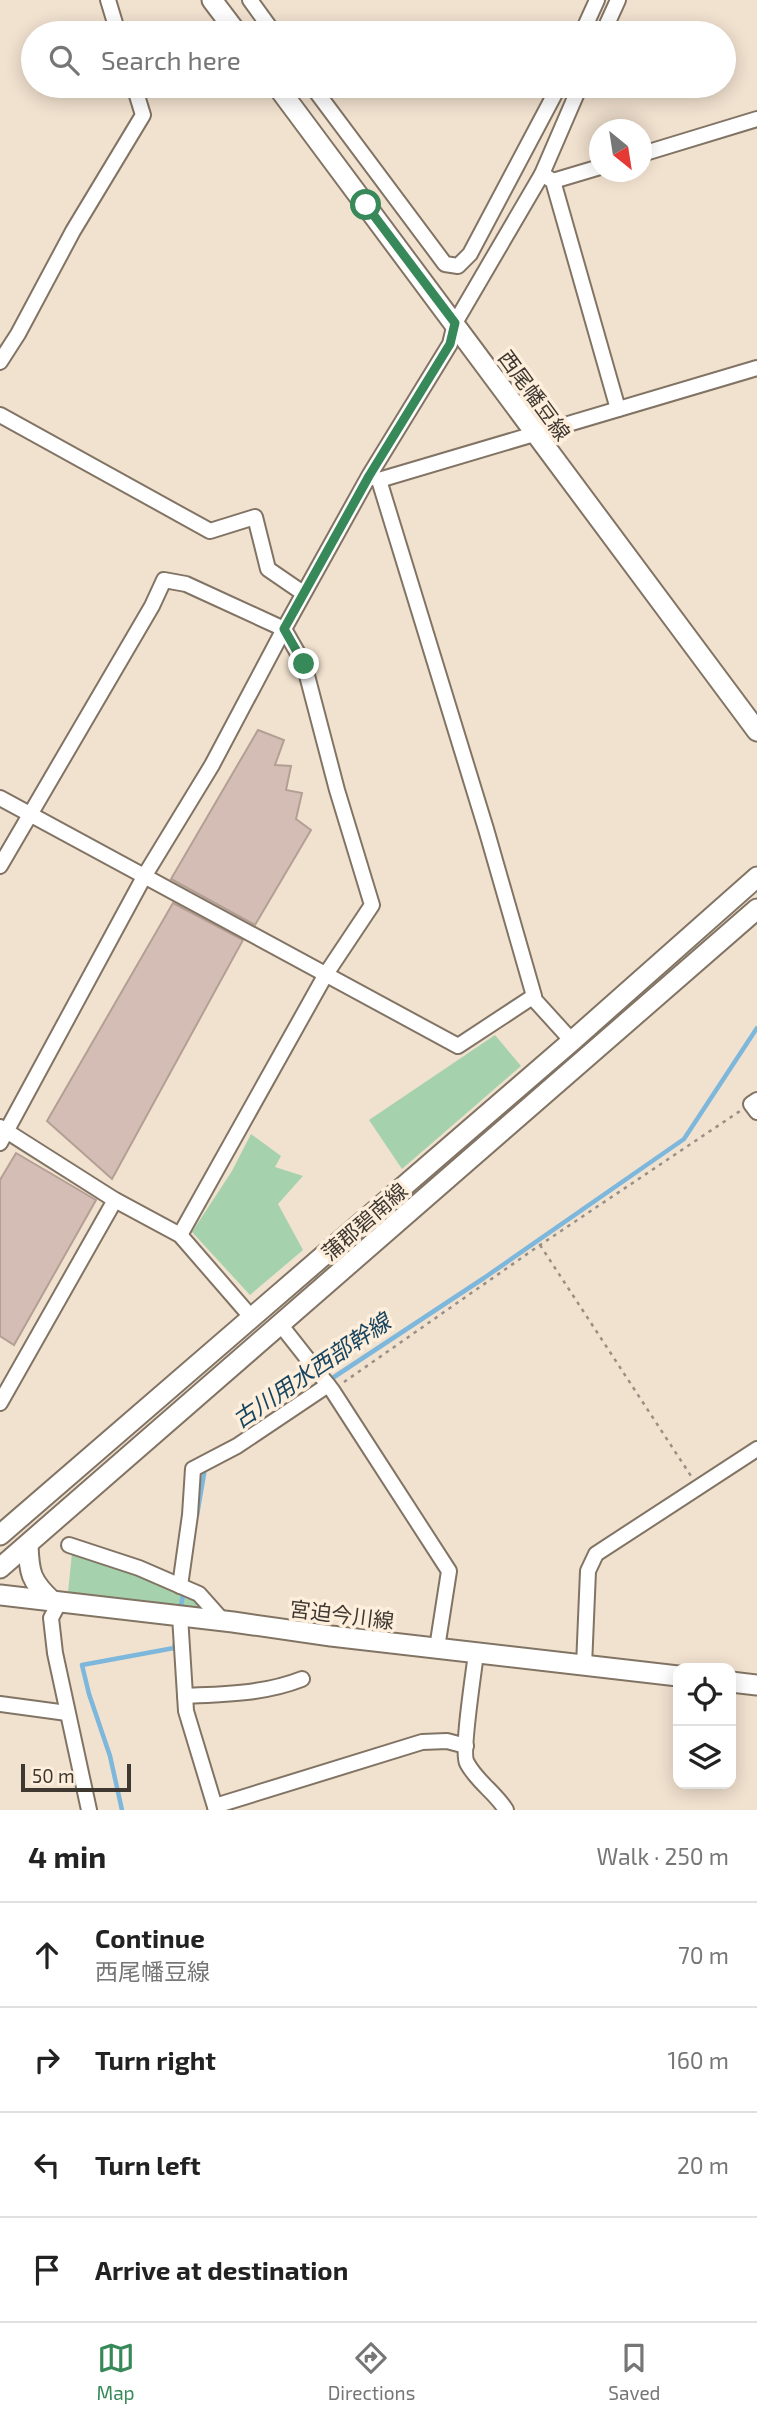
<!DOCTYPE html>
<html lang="en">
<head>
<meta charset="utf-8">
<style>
	:root { --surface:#fff; --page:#f6f6f6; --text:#222; --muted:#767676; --line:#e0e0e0; --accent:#388959 }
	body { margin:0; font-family:"Exo 2","Noto Sans JP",sans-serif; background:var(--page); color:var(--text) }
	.controls { position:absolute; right:21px; bottom:21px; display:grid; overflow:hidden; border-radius:14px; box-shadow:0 4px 18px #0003 }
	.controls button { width:63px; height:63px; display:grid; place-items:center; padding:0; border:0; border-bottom:2px solid var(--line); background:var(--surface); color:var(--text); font:35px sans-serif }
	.compass { position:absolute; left:589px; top:119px; width:63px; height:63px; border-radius:50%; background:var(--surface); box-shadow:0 4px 18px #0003; rotate:150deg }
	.scale { position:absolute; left:21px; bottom:18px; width:110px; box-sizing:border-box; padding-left:7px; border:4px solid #3e3831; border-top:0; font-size:19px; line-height:24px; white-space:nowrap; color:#3e3831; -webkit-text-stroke:5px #feeedc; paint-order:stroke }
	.stop { position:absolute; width:21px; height:21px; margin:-16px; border:5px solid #388959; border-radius:50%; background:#fff }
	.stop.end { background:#388959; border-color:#fff; box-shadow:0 2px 7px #0008 }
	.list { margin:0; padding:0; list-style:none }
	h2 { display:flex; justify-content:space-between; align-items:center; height:91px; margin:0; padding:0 28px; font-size:30px }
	h2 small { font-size:23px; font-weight:400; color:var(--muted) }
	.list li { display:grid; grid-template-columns:46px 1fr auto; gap:21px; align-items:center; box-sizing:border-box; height:105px; padding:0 28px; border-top:2px solid var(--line) }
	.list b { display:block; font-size:26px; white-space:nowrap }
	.list p { margin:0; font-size:23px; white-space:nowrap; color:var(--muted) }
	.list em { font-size:23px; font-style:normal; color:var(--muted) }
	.icon { flex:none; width:38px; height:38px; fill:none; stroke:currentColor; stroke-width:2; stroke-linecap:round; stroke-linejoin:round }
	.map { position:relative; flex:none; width:757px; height:1810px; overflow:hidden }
	.search { position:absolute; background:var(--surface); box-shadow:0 4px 18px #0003; left:21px; right:21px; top:21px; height:77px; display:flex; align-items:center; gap:18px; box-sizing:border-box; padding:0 24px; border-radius:38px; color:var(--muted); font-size:26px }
	.sheet { height:511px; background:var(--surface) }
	nav { display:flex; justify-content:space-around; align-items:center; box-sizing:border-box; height:98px; border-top:2px solid var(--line); background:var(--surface); font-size:19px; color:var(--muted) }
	nav a { display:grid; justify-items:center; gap:4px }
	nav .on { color:var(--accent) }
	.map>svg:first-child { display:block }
	.green { fill:#a5d2ac }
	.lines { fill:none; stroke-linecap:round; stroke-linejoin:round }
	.stream { stroke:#7db7dc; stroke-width:4.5 }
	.building { fill:#d4bdb4; stroke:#b49f95; stroke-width:2 }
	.minor-casing { stroke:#827464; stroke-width:18 }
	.major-casing { stroke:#827464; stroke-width:23 }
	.path { stroke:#9b8f83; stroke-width:2.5; stroke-dasharray:3.5 5; stroke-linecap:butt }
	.minor { stroke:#fff; stroke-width:14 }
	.major { stroke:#fff; stroke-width:19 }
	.route { stroke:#388959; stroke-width:9 }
	.labels { text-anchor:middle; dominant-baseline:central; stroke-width:7; stroke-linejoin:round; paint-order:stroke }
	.street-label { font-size:21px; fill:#3e3831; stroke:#feeedc }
	.water-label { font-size:23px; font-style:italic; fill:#17455f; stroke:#feeedc }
</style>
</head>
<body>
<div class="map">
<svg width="757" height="1810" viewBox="0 0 757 1810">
	<rect width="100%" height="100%" fill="#f1e1cf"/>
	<g class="green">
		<path d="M495 1035 521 1066 402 1169 369 1120Z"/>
		<path d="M251 1134 281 1156 275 1167 303 1176 278 1204 303 1250 250 1295 192 1232 232 1171Z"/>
		<path d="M72 1553 124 1566 203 1601 202 1609 194 1610 68 1592Z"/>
	</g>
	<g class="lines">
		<g class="stream">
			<path d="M328 1381 484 1278 684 1139 757 1028"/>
			<path d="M197 1515 205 1468"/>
			<path d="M180 1611 184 1589"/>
			<path d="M122 1810 110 1756 89 1694 82 1665 174 1648 176 1637"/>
		</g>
	</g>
	<g class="building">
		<path d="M258 730 284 740 275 765 291 766 286 790 302 793 296 819 311 830 255 925 171 879Z"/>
		<path d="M173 903 243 940 112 1179 47 1121Z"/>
		<path d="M16 1153 96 1200 14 1345 0 1336V1180Z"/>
	</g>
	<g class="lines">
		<g class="minor-casing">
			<g id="minor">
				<path d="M108 0 118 33"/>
				<path d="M250 0 274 33"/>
				<path d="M582 33 597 0"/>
				<path d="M603 33 618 0"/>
				<path d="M312 86 445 264 458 266 470 254 559 86"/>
				<path d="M642 154 757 119"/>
				<path d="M542 174 553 181 618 409"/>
				<path d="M553 181 600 167"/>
				<path d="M0 362 18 334 73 231 143 115 134 86"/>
				<path d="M0 415 210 531 255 517 268 569 303 593"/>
				<path d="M370 476 379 480 757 368"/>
				<path d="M0 798 458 1046 534 996 486 829 379 480"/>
				<path d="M0 866 152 606 164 580 186 584 284 629 304 664 337 790 372 905 326 974 180 1235"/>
				<path d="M532 997 572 1041"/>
				<path d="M757 1100 751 1104 757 1112"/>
				<path d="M0 1127 115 1200 180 1235 252 1318"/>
				<path d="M0 1143 145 875 212 765 284 629 369 476 450 344 455 323 542 174 580 86"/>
				<path d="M280 1324 332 1390 449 1571 437 1648"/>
				<path d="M0 1403 115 1200"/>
				<path d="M69 1545 139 1568 199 1594 223 1621"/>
				<path d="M180 1586 190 1515 193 1469 237 1446 328 1385"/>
				<path d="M60 1601 51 1618 55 1653 89 1810"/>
				<path d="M180 1616 186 1711 216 1810"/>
				<path d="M476 1653C474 1671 461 1753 467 1763 477 1782 495 1792 506 1810"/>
				<path d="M584 1666 588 1571 596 1554 757 1449"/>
				<path d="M185 1696C225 1694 264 1694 302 1679"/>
				<path d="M0 1704 67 1713"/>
				<path d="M215 1806 422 1742 447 1741 466 1746"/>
			</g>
		</g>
		<g class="major-casing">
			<g id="major">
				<path d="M212 0 237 33"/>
				<path d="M277 86 757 731"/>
				<path d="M0 1535 572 1041 757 877"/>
				<path d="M28 1545C29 1573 31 1581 51 1600"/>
				<path d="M0 1568 757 909"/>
				<path d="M0 1595 233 1622 331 1636 678 1676"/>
				<path d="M731 1682 757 1685"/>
			</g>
		</g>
		<g class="path">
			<path d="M540 1245 691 1476"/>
			<path d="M344 1382 540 1245 740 1111"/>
		</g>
		<use href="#minor" class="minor"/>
		<use href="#major" class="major"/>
	</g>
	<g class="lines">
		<path class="route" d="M304 664 284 629 369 476 450 344 455 323 366 205"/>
	</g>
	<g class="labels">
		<g class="street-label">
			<text transform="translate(535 395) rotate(54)">西尾幡豆線</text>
			<text transform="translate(364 1221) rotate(-41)">蒲郡碧南線</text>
			<text transform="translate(342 1614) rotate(7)">宮迫今川線</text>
		</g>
		<g class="water-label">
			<text transform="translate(311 1370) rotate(-34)">古川用水西部幹線</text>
		</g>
	</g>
</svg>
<div class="controls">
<button><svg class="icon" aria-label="locate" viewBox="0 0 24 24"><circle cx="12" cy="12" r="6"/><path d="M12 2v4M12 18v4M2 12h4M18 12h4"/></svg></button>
<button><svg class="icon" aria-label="layers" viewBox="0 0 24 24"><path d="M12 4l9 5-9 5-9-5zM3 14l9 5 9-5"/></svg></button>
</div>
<svg class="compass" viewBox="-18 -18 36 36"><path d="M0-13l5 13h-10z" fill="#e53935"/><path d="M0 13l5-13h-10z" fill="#767676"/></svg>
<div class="scale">50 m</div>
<div class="stop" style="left:366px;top:205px"></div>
<div class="stop end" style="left:304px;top:664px"></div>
<div class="search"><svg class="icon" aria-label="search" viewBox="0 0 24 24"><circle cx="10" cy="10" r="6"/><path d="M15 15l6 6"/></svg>Search here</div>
</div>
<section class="sheet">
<h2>4 min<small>Walk · 250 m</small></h2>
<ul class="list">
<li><svg class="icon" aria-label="ahead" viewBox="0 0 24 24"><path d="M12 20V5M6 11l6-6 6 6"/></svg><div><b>Continue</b><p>西尾幡豆線</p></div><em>70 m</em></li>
<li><svg class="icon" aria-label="right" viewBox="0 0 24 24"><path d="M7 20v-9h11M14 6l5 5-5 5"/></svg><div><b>Turn right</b></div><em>160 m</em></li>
<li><svg class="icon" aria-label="left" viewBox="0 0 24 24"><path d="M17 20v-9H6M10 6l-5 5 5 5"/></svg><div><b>Turn left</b></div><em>20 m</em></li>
<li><svg class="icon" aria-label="arrive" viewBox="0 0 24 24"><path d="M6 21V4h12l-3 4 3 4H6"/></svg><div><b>Arrive at destination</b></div></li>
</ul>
</section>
<nav>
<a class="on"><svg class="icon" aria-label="map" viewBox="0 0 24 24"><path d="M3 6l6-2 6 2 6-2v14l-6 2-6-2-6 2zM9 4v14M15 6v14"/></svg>Map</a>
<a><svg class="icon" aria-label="directions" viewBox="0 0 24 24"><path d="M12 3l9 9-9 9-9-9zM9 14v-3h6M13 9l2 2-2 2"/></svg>Directions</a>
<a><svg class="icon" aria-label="saved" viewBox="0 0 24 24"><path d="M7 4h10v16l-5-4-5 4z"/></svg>Saved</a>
</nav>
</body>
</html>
